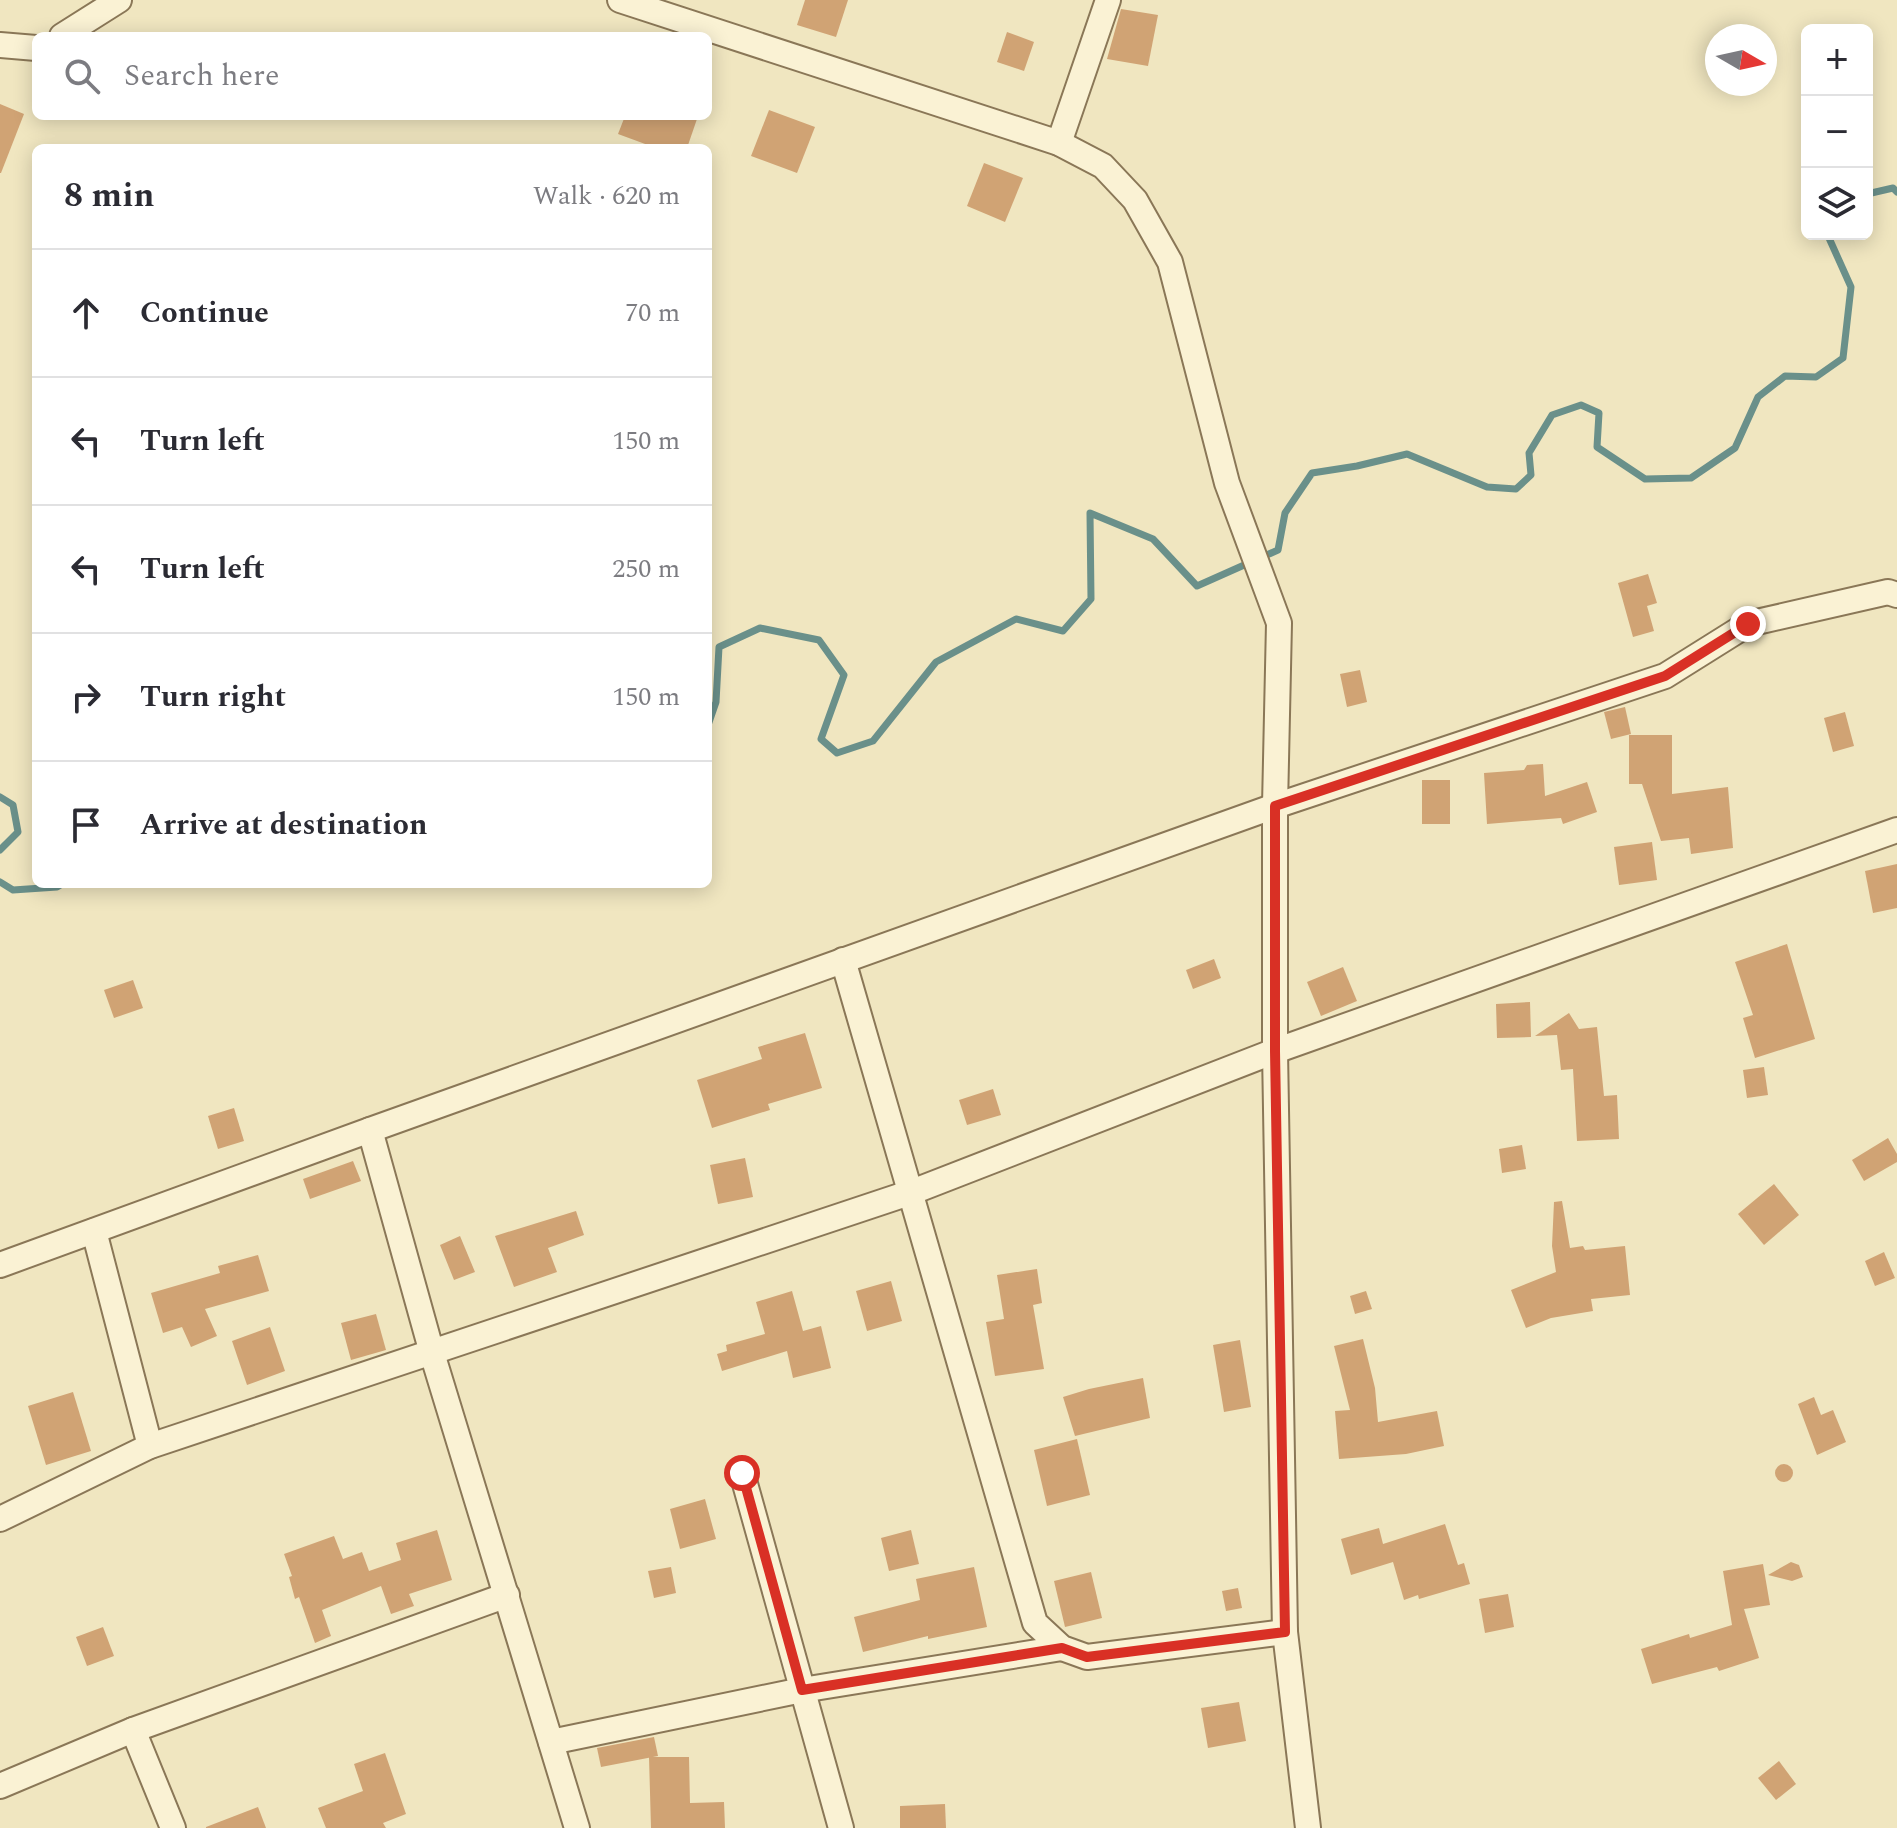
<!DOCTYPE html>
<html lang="en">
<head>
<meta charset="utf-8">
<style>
	:root { --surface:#fff; --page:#f7f7f7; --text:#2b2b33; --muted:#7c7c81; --line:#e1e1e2 }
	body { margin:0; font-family:Spectral,serif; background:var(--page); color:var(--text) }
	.controls { position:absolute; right:24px; top:24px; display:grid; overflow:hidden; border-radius:12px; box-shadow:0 4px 20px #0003 }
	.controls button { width:72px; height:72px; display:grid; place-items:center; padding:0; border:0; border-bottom:2px solid var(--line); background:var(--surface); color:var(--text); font:40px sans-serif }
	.compass { position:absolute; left:1705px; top:24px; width:72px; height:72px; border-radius:50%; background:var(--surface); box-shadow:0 4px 20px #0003; rotate:99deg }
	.stop { position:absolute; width:24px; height:24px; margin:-18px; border:6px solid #d93025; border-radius:50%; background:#fff }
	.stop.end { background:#d93025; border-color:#fff; box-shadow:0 2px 8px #0008 }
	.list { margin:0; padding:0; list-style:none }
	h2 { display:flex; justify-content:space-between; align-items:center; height:104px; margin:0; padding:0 32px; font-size:34px }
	h2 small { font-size:26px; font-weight:400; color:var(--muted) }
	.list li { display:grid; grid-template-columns:52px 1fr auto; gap:24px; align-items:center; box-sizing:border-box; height:128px; padding:0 32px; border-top:2px solid var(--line) }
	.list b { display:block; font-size:30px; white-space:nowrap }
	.list em { font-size:26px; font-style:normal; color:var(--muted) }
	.icon { flex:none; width:44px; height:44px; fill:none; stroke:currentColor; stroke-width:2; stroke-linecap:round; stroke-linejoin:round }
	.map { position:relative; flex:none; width:1897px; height:1828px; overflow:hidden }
	.search { position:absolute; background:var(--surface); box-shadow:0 4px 20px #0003; left:32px; top:32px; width:680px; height:88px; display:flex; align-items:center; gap:20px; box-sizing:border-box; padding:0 28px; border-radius:12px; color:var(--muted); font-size:30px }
	.panel { position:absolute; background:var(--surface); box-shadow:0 4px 20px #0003; left:32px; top:144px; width:680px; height:744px; border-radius:12px }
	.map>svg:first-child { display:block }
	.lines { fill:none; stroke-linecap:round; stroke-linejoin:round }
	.stream { stroke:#6a908a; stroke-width:7 }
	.building { fill:#d0a374 }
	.minor-casing { stroke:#8a7757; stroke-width:28 }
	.minor { stroke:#faf2d4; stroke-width:24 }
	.route { stroke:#d93025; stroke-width:10 }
</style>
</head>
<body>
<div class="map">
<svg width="1897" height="1828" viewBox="0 0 1897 1828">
	<rect width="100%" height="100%" fill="#f0e6c0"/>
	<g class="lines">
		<g class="stream">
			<path d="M1867 194 1893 188 1897 192"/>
			<path d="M708 725 716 702 719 647 760 628 819 640 844 675 821 739 837 753 873 741 936 662 1016 619 1063 631 1091 599 1090 513 1153 539 1197 586 1278 550 1285 513 1312 473 1357 466 1407 454 1487 487 1516 489 1531 475 1529 453 1552 415 1581 405 1599 413 1597 447 1645 479 1691 478 1735 448 1758 397 1785 376 1816 377 1843 358 1851 287 1829 238 1831 234"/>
			<path d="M0 797 13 805 18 832 0 850"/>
			<path d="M0 882 13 890 57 887 62 884"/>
		</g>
	</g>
	<g class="building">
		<path d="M805 0H848L836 37 797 25Z"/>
		<path d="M1121 9 1158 15 1148 66 1107 59Z"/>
		<path d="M1007 32 1034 42 1024 71 997 62Z"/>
		<path d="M0 104 24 114 1 173H0Z"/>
		<path d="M769 110 815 127 797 173 751 156Z"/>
		<path d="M625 116H698L687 148H656L618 134Z"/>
		<path d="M984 163 1023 178 1005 222 967 206Z"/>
		<path d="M1648 574 1657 603 1647 606 1654 631 1633 637 1618 583Z"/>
		<path d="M1360 670 1367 702 1347 707 1340 674Z"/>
		<path d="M1625 707 1631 734 1611 739 1604 712Z"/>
		<path d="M1845 712 1854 746 1833 752 1824 718Z"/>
		<path d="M1629 735H1672V794L1728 787 1733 848 1691 854 1689 838 1661 841 1642 784H1629Z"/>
		<path d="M1543 764 1545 796 1587 782 1597 812 1563 824 1561 818 1487 824 1484 773 1524 770 1527 765Z"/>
		<rect x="1422" y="780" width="28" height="44"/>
		<path d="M1652 842 1657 880 1619 885 1614 847Z"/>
		<path d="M1897 864V908L1873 913 1865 871Z"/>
		<path d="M1787 944 1815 1039 1755 1058 1743 1018 1753 1015 1735 962Z"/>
		<path d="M1214 959 1221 978 1193 989 1186 970Z"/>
		<path d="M1343 967 1357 1001 1321 1016 1307 982Z"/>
		<path d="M133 980 143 1008 114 1018 104 990Z"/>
		<path d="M1530 1002 1531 1037 1497 1038 1496 1004Z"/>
		<path d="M1569 1013 1579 1029 1597 1027 1604 1096 1617 1095 1619 1139 1577 1141 1573 1069 1561 1070 1557 1035 1535 1036Z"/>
		<path d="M805 1033 822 1088 768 1104 770 1110 712 1128 697 1080 762 1059 758 1047Z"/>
		<path d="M1764 1067 1768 1095 1747 1098 1743 1070Z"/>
		<path d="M993 1089 1001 1115 967 1125 959 1100Z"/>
		<path d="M234 1108 244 1141 218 1149 208 1116Z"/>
		<path d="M1888 1138 1897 1154V1162L1864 1181 1852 1160Z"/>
		<path d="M1522 1145 1526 1169 1502 1173 1499 1149Z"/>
		<path d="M745 1158 753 1197 718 1204 710 1165Z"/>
		<path d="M353 1161 361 1181 310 1199 303 1179Z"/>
		<path d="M1774 1184 1799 1215 1764 1245 1738 1214Z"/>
		<path d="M1562 1201 1570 1248 1583 1246 1585 1250 1625 1246 1630 1295 1591 1299 1593 1311 1551 1318 1526 1328 1511 1290 1556 1272 1552 1246 1554 1202Z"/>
		<path d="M576 1211 584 1235 548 1248 557 1272 514 1287 495 1236Z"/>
		<path d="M460 1236 475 1272 454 1280 440 1245Z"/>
		<path d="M1884 1252 1895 1278 1875 1286 1865 1261Z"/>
		<path d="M258 1255 269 1291 205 1309 217 1336 191 1347 182 1327 163 1333 151 1293 220 1273 218 1266Z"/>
		<path d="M1037 1269 1042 1303 1033 1305 1044 1369 995 1376 986 1322 1004 1319 997 1275Z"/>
		<path d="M891 1281 902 1321 867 1331 856 1291Z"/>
		<path d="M792 1291 803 1331 821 1326 831 1368 793 1378 787 1351 722 1371 717 1354 727 1351 726 1345 765 1334 756 1302Z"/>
		<path d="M1366 1291 1372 1309 1355 1314 1350 1296Z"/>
		<path d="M376 1314 386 1350 351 1360 341 1323Z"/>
		<path d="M270 1327 285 1371 247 1385 232 1341Z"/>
		<path d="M1363 1339 1375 1388 1378 1422 1437 1411 1444 1446 1406 1454 1339 1459 1335 1411 1350 1410 1334 1346Z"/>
		<path d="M1240 1340 1251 1407 1224 1412 1213 1345Z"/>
		<path d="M1143 1378 1150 1418 1075 1436 1063 1397 1089 1389Z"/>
		<path d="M73 1392 91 1451 46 1465 28 1406Z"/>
		<path d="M1814 1397 1821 1415 1833 1410 1846 1442 1817 1455 1798 1404Z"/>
		<path d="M1077 1439 1090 1495 1047 1506 1034 1450Z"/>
		<circle cx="1784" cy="1473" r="9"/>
		<path d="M705 1499 716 1539 680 1549 670 1509Z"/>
		<path d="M1445 1524 1458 1565 1464 1563 1470 1584 1419 1599 1418 1595 1404 1600 1393 1562 1351 1575 1341 1539 1379 1528 1383 1544Z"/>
		<path d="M437 1530 452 1580 409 1594 414 1606 391 1614 381 1586 322 1610 331 1636 315 1643 299 1597 295 1599 289 1577 292 1576 284 1554 334 1536 343 1559 362 1552 369 1571 401 1560 396 1543Z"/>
		<path d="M911 1530 919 1564 889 1571 881 1538Z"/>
		<path d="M1791 1562 1799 1565 1803 1577 1792 1581 1768 1575Z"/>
		<path d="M1763 1564 1770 1605 1744 1609 1759 1658 1719 1671 1717 1667 1652 1684 1641 1649 1689 1634 1690 1638 1732 1625 1723 1571Z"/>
		<path d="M671 1567 676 1593 654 1598 648 1571Z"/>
		<path d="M974 1567 987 1627 928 1639V1636L863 1652 854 1617 920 1600 916 1579Z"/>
		<path d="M1091 1572 1102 1618 1065 1627 1054 1581Z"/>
		<path d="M1238 1588 1242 1608 1226 1611 1222 1591Z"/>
		<path d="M1508 1594 1514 1627 1485 1633 1479 1599Z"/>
		<path d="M103 1627 114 1656 87 1666 76 1637Z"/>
		<path d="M1239 1702 1246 1741 1208 1748 1201 1708Z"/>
		<path d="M654 1737 658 1756 601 1767 597 1748Z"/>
		<path d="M385 1753 406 1814 383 1823 386 1828H326L318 1808 363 1791 354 1764Z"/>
		<path d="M649 1757H689L690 1803 724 1802 725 1828H651Z"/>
		<path d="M1779 1761 1796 1784 1776 1800 1758 1778Z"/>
		<path d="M945 1804 946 1828H900V1806Z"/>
		<path d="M258 1807 266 1828H206V1827Z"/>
	</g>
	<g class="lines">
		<g class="minor-casing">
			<g id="minor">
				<path d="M620 0 1059 143 1103 166 1135 200 1170 262 1227 483 1279 623 1275 806V1051L1285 1632 1308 1828"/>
				<path d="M62 36 119 0"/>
				<path d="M0 45 36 48"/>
				<path d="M1059 143 1108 0"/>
				<path d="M843 960 1035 1623 1062 1648 1087 1657 1285 1632"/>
				<path d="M370 1130 432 1353 577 1828"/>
				<path d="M94 1231 150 1446"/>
				<path d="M0 1265 370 1130 1275 806 1665 676 1748 624 1888 592 1897 595"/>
				<path d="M742 1473 841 1828"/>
				<path d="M0 1519 150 1446 912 1192 1275 1051 1897 830"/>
				<path d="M133 1730 173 1828"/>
				<path d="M551 1742 802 1690 1062 1648"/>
				<path d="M0 1786 133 1730 507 1595"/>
			</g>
		</g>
		<use href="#minor" class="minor"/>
	</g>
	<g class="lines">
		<path class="route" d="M742 1473 802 1690 1062 1648 1087 1657 1285 1632 1275 1051V806L1665 676 1748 624"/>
	</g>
</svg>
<div class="controls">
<button>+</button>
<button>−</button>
<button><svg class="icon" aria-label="layers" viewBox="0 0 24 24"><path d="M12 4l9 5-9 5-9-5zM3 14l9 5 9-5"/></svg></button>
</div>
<svg class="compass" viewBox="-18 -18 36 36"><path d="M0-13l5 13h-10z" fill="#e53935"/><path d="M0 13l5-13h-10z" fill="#7c7c81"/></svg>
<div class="stop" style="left:742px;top:1473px"></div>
<div class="stop end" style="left:1748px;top:624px"></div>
<div class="search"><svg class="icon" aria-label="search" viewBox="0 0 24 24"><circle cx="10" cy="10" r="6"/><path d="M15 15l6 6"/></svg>Search here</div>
<section class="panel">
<h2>8 min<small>Walk · 620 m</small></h2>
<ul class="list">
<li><svg class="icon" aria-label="ahead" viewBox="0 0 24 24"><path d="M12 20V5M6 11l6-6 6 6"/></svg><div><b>Continue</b></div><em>70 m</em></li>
<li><svg class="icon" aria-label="left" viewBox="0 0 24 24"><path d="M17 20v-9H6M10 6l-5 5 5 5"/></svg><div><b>Turn left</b></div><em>150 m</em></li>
<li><svg class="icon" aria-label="left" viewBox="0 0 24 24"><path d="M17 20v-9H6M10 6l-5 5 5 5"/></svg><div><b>Turn left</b></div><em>250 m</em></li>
<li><svg class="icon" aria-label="right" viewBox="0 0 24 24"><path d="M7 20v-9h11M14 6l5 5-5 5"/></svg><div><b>Turn right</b></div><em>150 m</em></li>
<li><svg class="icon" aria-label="arrive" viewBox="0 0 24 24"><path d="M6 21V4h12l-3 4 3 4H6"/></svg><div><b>Arrive at destination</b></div></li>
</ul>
</section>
</div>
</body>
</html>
